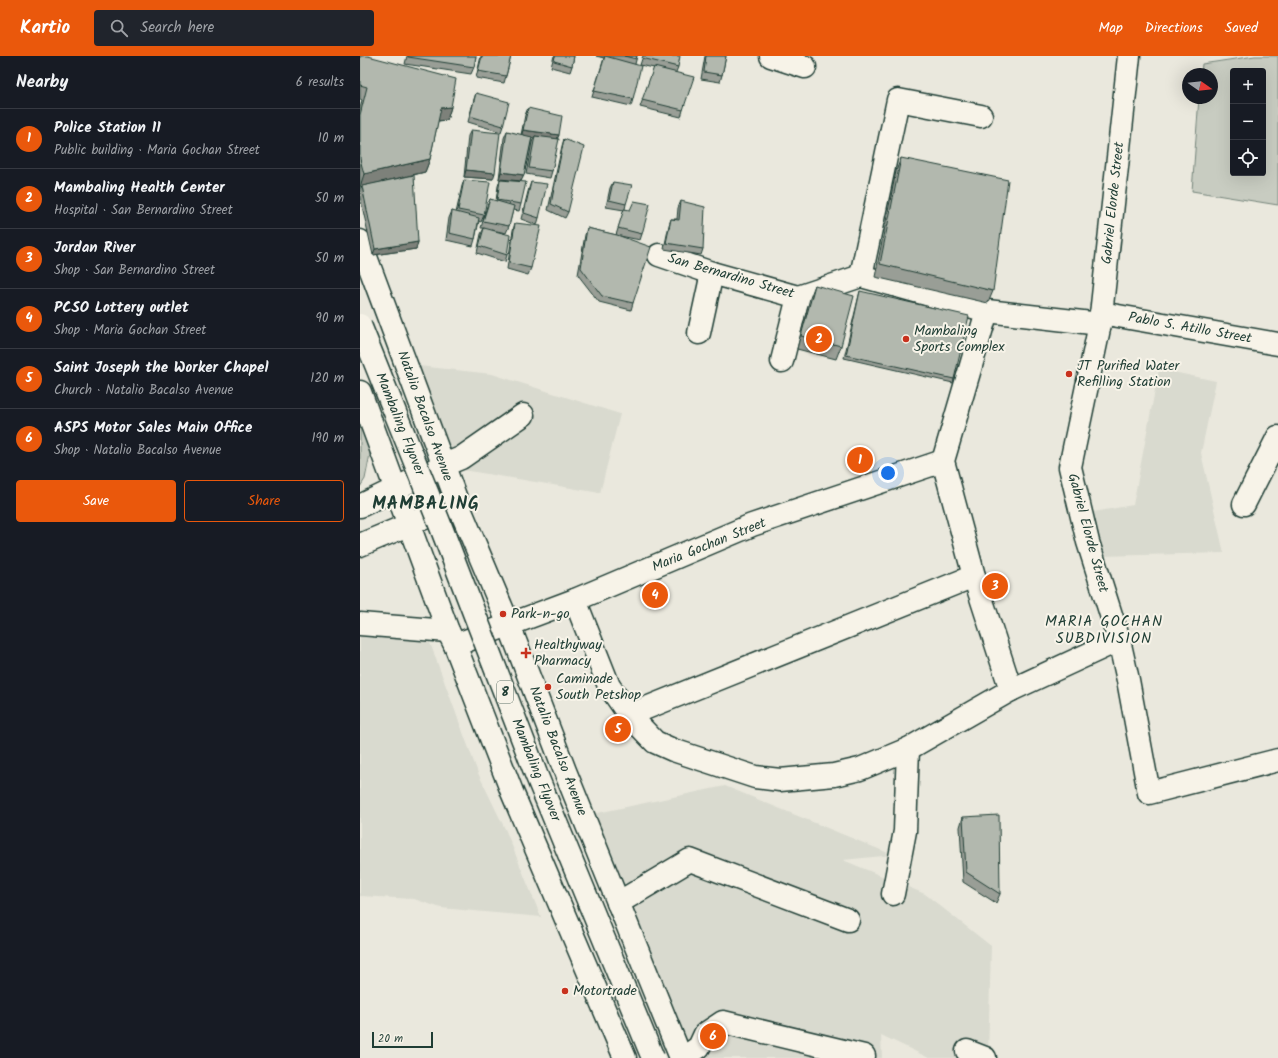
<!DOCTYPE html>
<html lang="en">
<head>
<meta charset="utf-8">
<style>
	:root { --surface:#171b24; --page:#20242c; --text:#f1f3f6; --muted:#9ea1a6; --line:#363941; --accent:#ea580c }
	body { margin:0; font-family:Kalam,sans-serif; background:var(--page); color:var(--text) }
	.controls { position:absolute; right:12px; top:12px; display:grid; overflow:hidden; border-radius:4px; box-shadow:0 4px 16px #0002 }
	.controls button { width:36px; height:36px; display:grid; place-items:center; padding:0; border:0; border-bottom:1px solid var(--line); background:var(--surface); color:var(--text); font:20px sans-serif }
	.compass { position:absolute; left:822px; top:12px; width:36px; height:36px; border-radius:50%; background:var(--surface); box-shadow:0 4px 16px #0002; rotate:104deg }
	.scale { position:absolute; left:12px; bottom:10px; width:61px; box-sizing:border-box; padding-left:4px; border:2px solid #1f3d34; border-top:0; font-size:11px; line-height:14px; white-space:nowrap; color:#1f3d34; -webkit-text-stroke:3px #f7f3e8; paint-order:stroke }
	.you { position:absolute; left:528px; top:417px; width:14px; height:14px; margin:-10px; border:3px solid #fff; border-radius:50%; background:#1a73e8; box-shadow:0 0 0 6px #1a73e833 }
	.badge { display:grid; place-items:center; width:26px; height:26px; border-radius:50%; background:var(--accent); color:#fff; font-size:13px; font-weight:700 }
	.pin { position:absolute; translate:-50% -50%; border:2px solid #fff; box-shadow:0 1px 4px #0006 }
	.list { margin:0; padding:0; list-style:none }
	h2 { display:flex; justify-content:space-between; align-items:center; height:52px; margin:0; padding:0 16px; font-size:17px }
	h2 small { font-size:13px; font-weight:400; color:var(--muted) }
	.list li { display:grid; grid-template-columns:26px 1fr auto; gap:12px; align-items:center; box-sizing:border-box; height:60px; padding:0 16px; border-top:1px solid var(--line) }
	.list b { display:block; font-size:15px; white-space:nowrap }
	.list p { margin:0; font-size:13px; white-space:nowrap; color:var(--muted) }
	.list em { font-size:13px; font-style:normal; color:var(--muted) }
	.actions { display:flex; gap:8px; padding:12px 16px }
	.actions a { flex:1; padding:9px 0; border:1px solid var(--accent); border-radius:4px; text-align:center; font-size:14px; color:var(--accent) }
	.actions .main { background:var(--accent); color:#fff }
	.icon { flex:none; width:22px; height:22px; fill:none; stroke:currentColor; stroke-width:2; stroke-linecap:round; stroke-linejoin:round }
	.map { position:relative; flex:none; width:918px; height:1002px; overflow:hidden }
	header { display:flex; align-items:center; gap:24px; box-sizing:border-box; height:56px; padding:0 20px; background:var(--accent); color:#fff }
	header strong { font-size:19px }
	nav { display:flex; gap:22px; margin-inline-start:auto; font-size:14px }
	.search { width:280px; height:36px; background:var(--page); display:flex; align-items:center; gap:10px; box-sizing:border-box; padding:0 14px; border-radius:4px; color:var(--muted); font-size:15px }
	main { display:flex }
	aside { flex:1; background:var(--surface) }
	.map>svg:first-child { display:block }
	.built { fill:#d9dacf }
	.green { fill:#c8ccc1; stroke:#74847a; fill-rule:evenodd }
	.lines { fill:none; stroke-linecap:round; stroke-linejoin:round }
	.minor-casing { stroke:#1f3d34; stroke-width:25 }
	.major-casing { stroke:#1f3d34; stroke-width:25 }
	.minor { stroke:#f7f3e8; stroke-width:22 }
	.major { stroke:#f7f3e8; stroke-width:22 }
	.major-bridge-casing { stroke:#1f3d34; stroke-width:25; stroke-linecap:butt }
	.major-bridge { stroke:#f7f3e8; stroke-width:22 }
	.wall { fill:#999e96; stroke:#1f3d34 }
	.shaded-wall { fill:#7d817a; stroke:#1f3d34 }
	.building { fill:#b2b8ae; stroke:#1f3d34 }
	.poi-dot { fill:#c8321e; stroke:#f7f3e8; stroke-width:1.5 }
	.labels { text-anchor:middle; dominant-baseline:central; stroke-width:4; stroke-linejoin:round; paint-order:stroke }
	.shield { fill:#f7f3e8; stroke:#60746a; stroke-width:1 }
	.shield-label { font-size:13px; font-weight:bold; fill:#1f3d34 }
	.street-label { font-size:14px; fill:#1f3d34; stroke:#f7f3e8 }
	.poi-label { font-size:14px; fill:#1f3d34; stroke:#f7f3e8; text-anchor:start }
	.neighbourhood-label { font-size:15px; letter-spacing:1px; fill:#1f3d34; stroke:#f7f3e8 }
	.district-label { font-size:18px; font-weight:bold; letter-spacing:1px; fill:#1f3d34; stroke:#f7f3e8 }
</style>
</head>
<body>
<header>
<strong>Kartio</strong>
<div class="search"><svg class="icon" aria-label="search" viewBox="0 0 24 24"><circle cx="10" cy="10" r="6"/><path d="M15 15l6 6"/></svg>Search here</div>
<nav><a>Map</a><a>Directions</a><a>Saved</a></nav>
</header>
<main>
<aside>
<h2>Nearby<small>6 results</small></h2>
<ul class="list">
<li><span class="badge">1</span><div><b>Police Station 11</b><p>Public building · Maria Gochan Street</p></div><em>10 m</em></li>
<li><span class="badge">2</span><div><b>Mambaling Health Center</b><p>Hospital · San Bernardino Street</p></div><em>50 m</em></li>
<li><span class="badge">3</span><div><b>Jordan River</b><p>Shop · San Bernardino Street</p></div><em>50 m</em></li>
<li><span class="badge">4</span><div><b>PCSO Lottery outlet</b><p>Shop · Maria Gochan Street</p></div><em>90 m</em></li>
<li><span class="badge">5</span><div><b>Saint Joseph the Worker Chapel</b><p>Church · Natalio Bacalso Avenue</p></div><em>120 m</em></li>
<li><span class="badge">6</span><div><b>ASPS Motor Sales Main Office</b><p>Shop · Natalio Bacalso Avenue</p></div><em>190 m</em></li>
</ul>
<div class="actions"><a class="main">Save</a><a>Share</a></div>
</aside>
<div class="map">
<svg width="918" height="1002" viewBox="0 0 918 1002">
	<rect width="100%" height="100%" fill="#eae8dd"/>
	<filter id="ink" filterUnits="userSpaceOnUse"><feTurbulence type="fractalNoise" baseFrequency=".025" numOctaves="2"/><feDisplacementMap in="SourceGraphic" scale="8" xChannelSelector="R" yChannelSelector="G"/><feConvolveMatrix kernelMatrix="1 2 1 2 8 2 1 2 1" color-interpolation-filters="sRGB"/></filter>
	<g filter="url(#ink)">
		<g class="built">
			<path d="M59 310 132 318 260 358 240 437 98 413Z"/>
			<path d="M799 313 856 325 841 397 864 497 740 500 728 457 773 449Z"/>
			<path d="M0 559 62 565 118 717 146 775 181 861 81 852 54 843 0 840Z"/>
			<path d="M365 730 533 799 483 804 565 838 631 890 628 1002H569L521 979 522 1002H332L291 894 233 758Z"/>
		</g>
		<g class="green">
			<path d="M895 0H918V149L832 135 839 42H852V18H841L842 8ZM873 15H903V117H873Z"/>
			<path d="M0 358 12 388 5 423 0 431Z"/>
		</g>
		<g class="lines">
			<g class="minor-casing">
				<g id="minor">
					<path d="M411 0 445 11"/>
					<path d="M769 0 740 268 710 411 728 486 759 584 768 624 789 737 918 704"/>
					<path d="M299 199 352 217 438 241 501 220 627 255 740 268"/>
					<path d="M501 220 538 44 621 60"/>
					<path d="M627 255 583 405 614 520 651 634"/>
					<path d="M741 257 918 288"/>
					<path d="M339 277 352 217"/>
					<path d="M422 305 438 241"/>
					<path d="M84 409 101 402 163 359"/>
					<path d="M884 448 918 381"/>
					<path d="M215 544 249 630 269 659 295 686 313 694 395 721 420 724 474 719 500 713 548 693 651 634 759 584"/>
					<path d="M0 568 88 575"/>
					<path d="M95 589 215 544 392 469 583 405"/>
					<path d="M269 659 614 520"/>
					<path d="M533 838 545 775 548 693"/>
					<path d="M258 847 330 804 488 864"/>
					<path d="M607 995 625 1002"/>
					<path d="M323 1002 339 991 345 978 363 966 504 1000"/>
				</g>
			</g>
			<g class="major-casing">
				<g id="major">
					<path d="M0 185 98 448 149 569 205 715 321 1002"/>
					<path d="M0 336 88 575 95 589 152 736 265 1002"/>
					<path d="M0 450 78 412"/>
					<path d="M0 489 93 450"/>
				</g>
			</g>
			<use href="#minor" class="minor"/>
			<use href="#major" class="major"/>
			<g class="major-bridge-casing">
				<path id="major-bridge" d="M0 269 81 471 176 718 293 1002"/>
			</g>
			<use href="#major-bridge" class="major-bridge"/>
		</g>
		<g class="wall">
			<path d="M0 0 91 51 87 64 78 65 70 103 65 116 38 123 58 186 56 193 13 199 0 141V134L1 131H0V52L2 44 0 43Z"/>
			<path d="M47 0H116L114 11 111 18 45 8Z"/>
			<path d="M121 0H151L146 20 144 27 116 22Z"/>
			<path d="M194 0H214L212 10 210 16 191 11Z"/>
			<path d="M236 0H277L275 8 273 43 271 50 232 41 244 2Z"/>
			<path d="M283 0 318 11 316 16 323 54 321 61 280 51 294 12 280 9Z"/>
			<path d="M345 0H366L362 19 360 26 341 23Z"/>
			<path d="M116 37 143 70 141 76 108 66 114 43Z"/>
			<path d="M168 52 199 79 197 83 192 115 190 122 166 118 172 86 174 82H172L164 119 161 125 139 123 144 82 147 75 161 79 165 59Z"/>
			<path d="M111 74 133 123 104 121 108 80Z"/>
			<path d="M204 83 208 156 205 162 188 154 202 90Z"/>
			<path d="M541 102 633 235 628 247 515 221 536 115Z"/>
			<path d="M104 124 124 159 121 166 119 165 115 183 113 190 86 184 89 162 92 155 96 157 102 130Z"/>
			<path d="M140 124 161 148 159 155 153 154 149 170 146 177 132 174 147 199 145 206 117 197 121 178 124 172H121L127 150 130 143 136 145 138 130Z"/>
			<path d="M171 126 179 162 177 169 161 163 169 132Z"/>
			<path d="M253 126 266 148 265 153 282 178 280 184 260 180 273 247 271 254 239 246 218 219 225 179 227 172 256 179 264 154 246 151 250 132Z"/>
			<path d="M321 145 343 193 341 199 304 193 309 169 311 163H317L318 152Z"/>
			<path d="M155 167 171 212 168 219 147 213 153 174Z"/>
			<path d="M455 229 481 290 476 303 437 293 450 242Z"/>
			<path d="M500 235 594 323 593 327 484 302Z"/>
			<path d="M603 761 640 838 636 847 603 826 600 771Z"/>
		</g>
		<g class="shaded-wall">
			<path d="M91 51 87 64 76 65 81 52Z"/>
			<path d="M163 74 199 79 196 85 175 80 174 82 161 81Z"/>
			<path d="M70 103 65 116 0 131 4 118Z"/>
			<path d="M106 114 135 117 133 123 104 121Z"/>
			<path d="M141 116 164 119 161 125 139 123Z"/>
			<path d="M58 186 56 193 13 199 15 193Z"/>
		</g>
		<g class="building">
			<path d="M0 0H8L96 23 91 51 81 52 70 103 4 118 0 103V59L7 31 0 29Z"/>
			<path d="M48 0H116L114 11 48 1Z"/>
			<path d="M122 0H151L146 20 118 15Z"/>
			<path d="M195 0H214L212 10 194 5Z"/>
			<path d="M245 0 281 10 273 43 234 35Z"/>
			<path d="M264 0H277L276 3Z"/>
			<path d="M283 0H320L318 11 282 2Z"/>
			<path d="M346 0H366L362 19 344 16Z"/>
			<path d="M294 11 334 21 323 54 282 44Z"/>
			<path d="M116 37 149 46 143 70 110 60Z"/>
			<path d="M168 52 202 60 199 79 163 74Z"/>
			<path d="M111 74 140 77 135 117 106 114Z"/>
			<path d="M147 75 172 81 164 119 141 116Z"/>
			<path d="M175 80 199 83 192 115 169 112Z"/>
			<path d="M204 83 224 91 208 156 191 148Z"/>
			<path d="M541 102 648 124 633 235 520 208Z"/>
			<path d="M54 119 58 186 15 193 2 130Z"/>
			<path d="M104 124 130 126 124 159 98 154Z"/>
			<path d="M140 124 166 126 161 148 137 144Z"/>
			<path d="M171 126 187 128 179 162 164 157Z"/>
			<path d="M253 126 272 129 266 148 249 144Z"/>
			<path d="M130 143 154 150 149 170 123 165Z"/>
			<path d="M274 145 290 148 282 178 258 172 264 153 270 154Z"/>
			<path d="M321 145 345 151 343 193 306 187 311 163 319 164Z"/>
			<path d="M92 155 119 162 115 183 89 177Z"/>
			<path d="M155 167 181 170 171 212 149 207Z"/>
			<path d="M124 172 150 179 147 199 119 190Z"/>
			<path d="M227 172 257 179 291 191 273 247 242 240 221 212Z"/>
			<path d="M455 229 494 240 481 290 441 280Z"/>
			<path d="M500 235 609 260 594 323 486 299Z"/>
			<path d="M639 759 640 838 606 816 603 761Z"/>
		</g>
	</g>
	<g class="poi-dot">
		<circle cx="546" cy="283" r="4"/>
		<circle cx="709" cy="318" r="4"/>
		<circle cx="143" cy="558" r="4"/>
		<path d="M164 591h4v4h4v4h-4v4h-4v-4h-4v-4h4z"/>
		<circle cx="188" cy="631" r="4"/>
		<circle cx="205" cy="935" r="4"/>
	</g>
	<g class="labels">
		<rect class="shield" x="137" y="625" width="16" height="22" rx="3"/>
		<g class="shield-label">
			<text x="145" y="636">8</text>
		</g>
		<g class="street-label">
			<text transform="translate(753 147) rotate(-84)">Gabriel Elorde Street</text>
			<text transform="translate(371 220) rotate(16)">San Bernardino Street</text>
			<text transform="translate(830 272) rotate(10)">Pablo S. Atillo Street</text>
			<text transform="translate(65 360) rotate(70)">Natalio Bacalso Avenue</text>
			<text transform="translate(40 368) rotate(68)">Mambaling Flyover</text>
			<text transform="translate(728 477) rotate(75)">Gabriel Elorde Street</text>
			<text transform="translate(349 489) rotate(-22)">Maria Gochan Street</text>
			<text transform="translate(198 695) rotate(69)">Natalio Bacalso Avenue</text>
			<text transform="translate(176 714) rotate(68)">Mambaling Flyover</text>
		</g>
		<g class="poi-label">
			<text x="554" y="275">Mambaling<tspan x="554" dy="16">Sports Complex</tspan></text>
			<text x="717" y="310">JT Purified Water<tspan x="717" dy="16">Refilling Station</tspan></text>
			<text x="151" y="558">Park-n-go</text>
			<text x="174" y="589">Healthyway<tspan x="174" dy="16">Pharmacy</tspan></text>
			<text x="196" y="623">Caminade<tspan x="196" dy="16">South Petshop</tspan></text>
			<text x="213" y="935">Motortrade</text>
		</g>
		<g class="neighbourhood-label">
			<text x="744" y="566">MARIA GOCHAN<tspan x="744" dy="17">SUBDIVISION</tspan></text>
		</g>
		<g class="district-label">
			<text x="66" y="448">MAMBALING</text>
		</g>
	</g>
</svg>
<div class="controls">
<button>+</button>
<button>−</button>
<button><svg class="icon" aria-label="locate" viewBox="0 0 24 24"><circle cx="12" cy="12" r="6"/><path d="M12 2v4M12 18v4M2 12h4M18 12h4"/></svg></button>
</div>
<svg class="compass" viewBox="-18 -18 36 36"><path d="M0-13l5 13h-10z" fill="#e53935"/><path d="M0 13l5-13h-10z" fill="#9ea1a6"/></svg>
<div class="scale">20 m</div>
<div class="you"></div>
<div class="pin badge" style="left:500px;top:404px">1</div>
<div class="pin badge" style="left:459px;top:283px">2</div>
<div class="pin badge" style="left:635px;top:530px">3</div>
<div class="pin badge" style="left:295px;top:539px">4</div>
<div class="pin badge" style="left:258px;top:673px">5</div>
<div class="pin badge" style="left:353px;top:980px">6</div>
</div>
</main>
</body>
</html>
